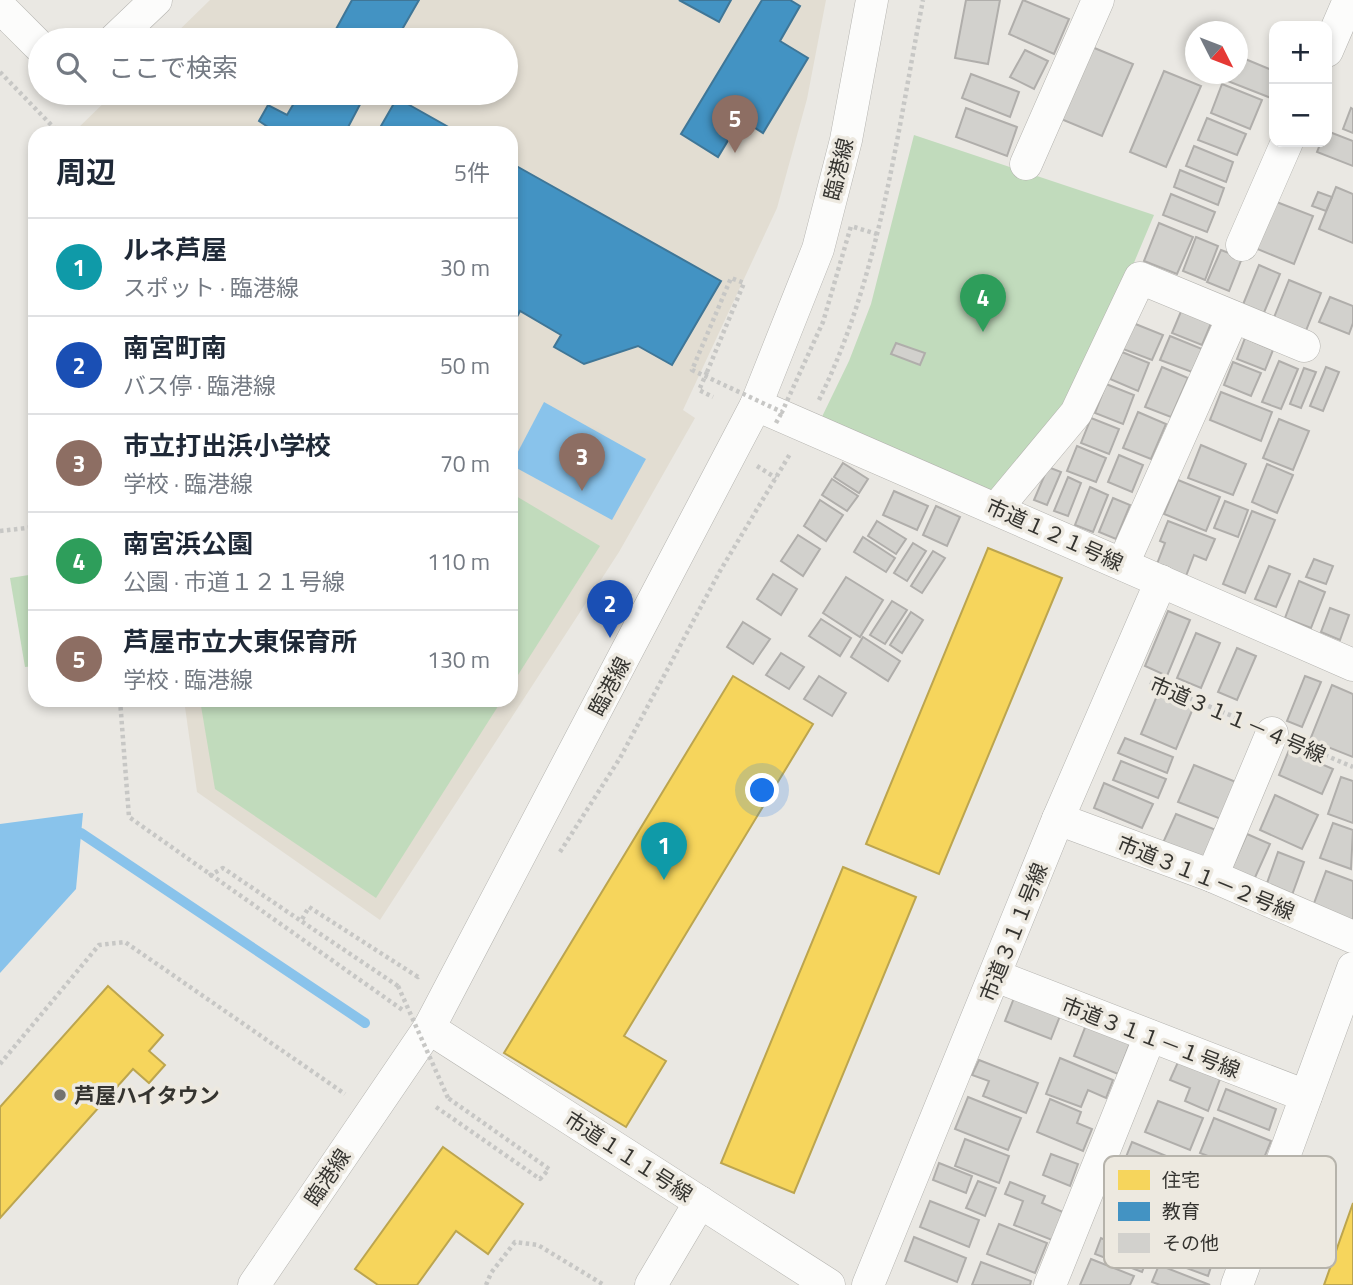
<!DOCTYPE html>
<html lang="ja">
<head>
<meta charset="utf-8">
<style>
	:root { --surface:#fff; --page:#f6f6f7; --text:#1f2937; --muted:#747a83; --line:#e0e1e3; --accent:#111827 }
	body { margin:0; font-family:"Titillium Web","Noto Sans JP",sans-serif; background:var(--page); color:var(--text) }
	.controls { position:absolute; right:21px; top:21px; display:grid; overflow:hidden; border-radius:14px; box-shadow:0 4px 10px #0003 }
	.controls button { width:63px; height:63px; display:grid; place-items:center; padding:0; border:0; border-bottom:2px solid var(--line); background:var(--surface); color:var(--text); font:35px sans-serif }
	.compass { position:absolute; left:1185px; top:21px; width:63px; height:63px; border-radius:50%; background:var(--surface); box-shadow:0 4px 10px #0003; rotate:132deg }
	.you { position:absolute; left:763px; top:791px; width:24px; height:24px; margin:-18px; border:5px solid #fff; border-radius:50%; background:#1a73e8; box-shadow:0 0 0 10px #1a73e833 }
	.badge { display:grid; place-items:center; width:46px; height:46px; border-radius:50%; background:var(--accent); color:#fff; font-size:23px; font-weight:700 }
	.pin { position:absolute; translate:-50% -58px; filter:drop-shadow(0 2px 4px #0008) }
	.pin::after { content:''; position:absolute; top:37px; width:24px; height:21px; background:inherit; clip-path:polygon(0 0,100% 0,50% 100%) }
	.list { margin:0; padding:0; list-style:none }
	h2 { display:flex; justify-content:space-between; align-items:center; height:91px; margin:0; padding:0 28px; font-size:30px }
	h2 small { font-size:23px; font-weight:400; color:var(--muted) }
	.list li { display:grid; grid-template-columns:46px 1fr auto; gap:21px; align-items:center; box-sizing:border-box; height:98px; padding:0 28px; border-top:2px solid var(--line) }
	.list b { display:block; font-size:26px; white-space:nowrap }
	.list p { margin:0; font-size:23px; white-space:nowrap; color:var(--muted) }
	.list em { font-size:23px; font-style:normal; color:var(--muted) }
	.icon { flex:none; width:38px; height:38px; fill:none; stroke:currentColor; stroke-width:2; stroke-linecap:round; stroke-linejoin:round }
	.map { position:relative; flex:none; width:1353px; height:1285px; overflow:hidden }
	.search { position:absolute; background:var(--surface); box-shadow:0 4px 10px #0003; left:28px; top:28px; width:490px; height:77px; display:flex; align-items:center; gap:18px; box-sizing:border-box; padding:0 24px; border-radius:38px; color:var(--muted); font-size:26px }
	.panel { position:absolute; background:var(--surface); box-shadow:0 4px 10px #0003; left:28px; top:126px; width:490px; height:581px; border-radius:21px }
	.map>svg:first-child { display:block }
	.built { fill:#e2ddd2 }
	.green { fill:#c1dbbc }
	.water { fill:#89c3eb }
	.homes { fill:#f6d55c; stroke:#bca54f; stroke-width:2 }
	.schools { fill:#4393c3; stroke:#3f7697; stroke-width:2 }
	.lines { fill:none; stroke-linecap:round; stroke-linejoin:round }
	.stream { stroke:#89c3eb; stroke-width:10 }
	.building { fill:#d2d1cd; stroke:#b0aeab; stroke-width:2 }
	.minor-casing { stroke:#b4b3af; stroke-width:33 }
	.path { stroke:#c7c7c5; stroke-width:4.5; stroke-dasharray:3.5 3.5; stroke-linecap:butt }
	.minor { stroke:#fcfcfb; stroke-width:32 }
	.path-bridge { stroke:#c7c7c5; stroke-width:4.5; stroke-dasharray:3.5 3.5; stroke-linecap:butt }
	.poi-dot { fill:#74736f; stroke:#ede9e0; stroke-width:2.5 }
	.labels { text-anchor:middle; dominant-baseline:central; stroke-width:7; stroke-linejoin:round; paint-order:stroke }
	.street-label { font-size:21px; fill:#353430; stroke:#ede9e0 }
	.poi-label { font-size:21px; font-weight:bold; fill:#353430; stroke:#ede9e0; text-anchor:start }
	.key { fill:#ede9e0; stroke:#b6b3ab; stroke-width:2 }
	.key-label { font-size:19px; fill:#353430 }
</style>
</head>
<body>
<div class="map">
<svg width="1353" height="1285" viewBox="0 0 1353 1285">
	<rect width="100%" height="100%" fill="#eae8e3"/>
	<path class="built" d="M210 0H826L807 99 777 208 683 410 695 418 619 552 380 920 197 792 184 700H511V133L74 132 114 93H506V40H169Z"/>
	<g class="green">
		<path d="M914 135 1154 215 1073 408 995 501 818 425 849 361 871 304Z"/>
		<path d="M511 493 600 546 511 686Z"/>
		<path d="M35 574V666L25 667 10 578Z"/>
		<path d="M200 700H502L376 898 215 789Z"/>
	</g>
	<g class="water">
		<path d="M544 402 646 459 612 520 511 465Z"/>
		<path d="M83 813 76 889 0 973V824Z"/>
	</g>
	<g class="homes">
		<path d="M988 548 1062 578 939 874 866 844Z"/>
		<path d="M733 676 813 724 624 1036 666 1061 626 1127 504 1053Z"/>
		<path d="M843 867 916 897 794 1193 721 1163Z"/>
		<path d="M108 986 163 1035 149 1051 165 1065 149 1083 133 1069 0 1218V1107Z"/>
		<path d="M443 1147 523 1204 488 1254 456 1231 417 1285H378L355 1269Z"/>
		<path d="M1353 1203V1285H1324Z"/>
	</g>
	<g class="schools">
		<path d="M352 0H419L396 40H330Z"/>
		<path d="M679 0H731L719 22Z"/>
		<path d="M762 0H790L800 6 780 41 808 58 763 133 741 119 718 157 681 134Z"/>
		<path d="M300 93H366L345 133H277L259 121 268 105 287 115Z"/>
		<path d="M397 98 459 133H377Z"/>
		<path d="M511 163 721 281 672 365 638 346 584 364 554 347 561 335 520 311 511 328Z"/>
	</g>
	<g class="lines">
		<path class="stream" d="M81 833 365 1023"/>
	</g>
	<g class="building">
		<path d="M966 0H1000L988 64 955 58Z"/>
		<path d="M1023 0 1069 19 1054 54 1009 34Z"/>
		<path d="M1092 47 1133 64 1102 136 1061 119Z"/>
		<path d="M1025 50 1048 61 1034 89 1010 77Z"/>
		<path d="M1238 56 1274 71 1271 98 1225 80 1228 74H1238Z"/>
		<path d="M1164 71 1201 86 1166 167 1130 152Z"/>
		<path d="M971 74 1019 92 1010 117 962 98Z"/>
		<path d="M1222 84 1262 100 1250 129 1211 113Z"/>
		<path d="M966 108 1017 127 1007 156 956 137Z"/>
		<path d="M1351 108 1353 109V133L1343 129Z"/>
		<path d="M1207 118 1246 134 1237 155 1198 140Z"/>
		<path d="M1327 131 1353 141V166L1317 152 1321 142H1327Z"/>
		<path d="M1194 146 1233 162 1226 182 1186 166Z"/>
		<path d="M1180 170 1224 188 1218 205 1174 187Z"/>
		<path d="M1336 187 1353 194V243L1319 229Z"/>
		<path d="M1318 192 1332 197 1326 211 1312 206Z"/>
		<path d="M1171 194 1215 212 1207 232 1163 215Z"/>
		<path d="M1274 201 1313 216 1294 264 1255 248Z"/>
		<path d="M1159 223 1193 237 1177 274 1144 261Z"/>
		<path d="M1196 237 1218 246 1205 280 1183 271Z"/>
		<path d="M1221 250 1242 258 1229 291 1207 282Z"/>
		<path d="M1259 265 1280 274 1263 315 1242 307Z"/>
		<path d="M1289 280 1321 293 1305 333 1273 320Z"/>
		<path d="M1330 297 1353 306V323L1349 334 1319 322Z"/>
		<path d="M1182 309 1212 321 1202 345 1172 333Z"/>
		<path d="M1133 323 1163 335 1152 360 1123 349Z"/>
		<path d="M1170 336 1202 349 1192 372 1160 360Z"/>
		<path d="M1245 338 1273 350 1265 370 1237 359Z"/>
		<path d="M896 343 925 353 920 365 891 354Z"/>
		<path d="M1122 352 1149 363 1138 391 1110 379Z"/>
		<path d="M1279 361 1298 369 1281 409 1262 402Z"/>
		<path d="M1233 362 1261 373 1251 396 1224 385Z"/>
		<path d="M1162 367 1188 378 1171 417 1145 407Z"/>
		<path d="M1326 367 1339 372 1323 411 1310 406Z"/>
		<path d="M1304 368 1316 372 1301 408 1290 404Z"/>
		<path d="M1106 384 1134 395 1123 424 1095 413Z"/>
		<path d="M1221 392 1272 412 1261 441 1210 420Z"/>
		<path d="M1138 412 1166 424 1151 459 1123 448Z"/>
		<path d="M1091 418 1119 429 1109 454 1081 443Z"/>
		<path d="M1279 419 1309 431 1293 470 1263 458Z"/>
		<path d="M1201 445 1246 464 1233 495 1188 478Z"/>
		<path d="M1077 446 1106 458 1096 482 1067 471Z"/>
		<path d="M1119 455 1143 465 1132 492 1108 482Z"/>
		<path d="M843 463 868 479 859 493 834 477Z"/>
		<path d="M1267 464 1293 475 1277 513 1252 502Z"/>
		<path d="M1048 467 1061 472 1047 505 1034 500Z"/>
		<path d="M1068 477 1081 483 1068 516 1054 511Z"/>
		<path d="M832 479 858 496 847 511 822 495Z"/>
		<path d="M1178 480 1220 497 1206 531 1164 514Z"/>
		<path d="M1090 487 1108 495 1093 532 1075 525Z"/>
		<path d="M894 491 928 506 917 530 883 515Z"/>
		<path d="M1113 498 1130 505 1116 539 1099 532Z"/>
		<path d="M820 500 843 515 826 541 804 526Z"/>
		<path d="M1225 501 1248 510 1238 537 1214 528Z"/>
		<path d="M936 506 960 517 947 546 923 535Z"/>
		<path d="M1252 511 1275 520 1245 593 1223 584Z"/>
		<path d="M877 521 906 539 896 554 868 536Z"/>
		<path d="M1168 521 1215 539 1206 560 1194 555 1186 576 1157 564 1165 543 1160 541Z"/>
		<path d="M798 535 820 549 803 576 781 561Z"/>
		<path d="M863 537 895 558 886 572 854 552Z"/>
		<path d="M913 543 926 551 907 581 894 573Z"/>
		<path d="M933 551 945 558 922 593 911 586Z"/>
		<path d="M1314 559 1333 566 1326 584 1306 577Z"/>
		<path d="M1269 566 1290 574 1276 607 1255 599Z"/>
		<path d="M773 574 797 589 781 615 757 599Z"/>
		<path d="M846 577 883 600 860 637 823 613Z"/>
		<path d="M1299 581 1325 592 1311 628 1285 618Z"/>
		<path d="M892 601 907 610 885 644 870 635Z"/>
		<path d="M1330 608 1349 615 1340 640 1321 632Z"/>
		<path d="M1168 611 1190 620 1167 676 1145 666Z"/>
		<path d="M911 612 923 620 902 653 890 645Z"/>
		<path d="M821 619 851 638 840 656 809 636Z"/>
		<path d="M743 622 770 639 753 664 727 647Z"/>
		<path d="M1196 633 1220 643 1201 688 1177 678Z"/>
		<path d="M863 637 900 661 888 681 851 657Z"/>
		<path d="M1237 648 1256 656 1237 700 1218 692Z"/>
		<path d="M781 653 804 667 789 689 766 675Z"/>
		<path d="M819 676 846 693 832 716 804 699Z"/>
		<path d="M1305 676 1321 682 1302 727 1287 721Z"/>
		<path d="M1332 685 1353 694V757L1310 740Z"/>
		<path d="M1159 691 1194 706 1176 749 1141 734Z"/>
		<path d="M1125 738 1173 757 1167 773 1118 753Z"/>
		<path d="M1289 750 1333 769 1322 794 1279 775Z"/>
		<path d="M1121 761 1166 779 1158 798 1113 780Z"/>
		<path d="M1194 765 1236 782 1221 819 1178 802Z"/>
		<path d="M1341 777 1353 781V823L1328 814Z"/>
		<path d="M1104 783 1153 804 1142 828 1094 808Z"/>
		<path d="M1275 795 1318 815 1302 849 1260 830Z"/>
		<path d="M1176 814 1216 830 1203 862 1162 845Z"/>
		<path d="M1333 823 1353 830 1351 869 1320 858Z"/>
		<path d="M1247 834 1270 844 1253 882 1230 872Z"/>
		<path d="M1278 852 1304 862 1292 895 1266 886Z"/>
		<path d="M1326 871 1353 881V921L1313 906Z"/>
		<path d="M1014 998 1060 1016 1051 1039 1005 1021Z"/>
		<path d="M1086 1025 1130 1043 1118 1074 1074 1056Z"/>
		<path d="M1060 1058 1113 1080 1106 1098 1088 1090 1081 1107 1046 1094Z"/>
		<path d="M979 1060 1038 1083 1026 1113 983 1096 989 1081 972 1075Z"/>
		<path d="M1178 1062 1220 1079 1208 1111 1185 1101 1190 1088 1170 1080Z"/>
		<path d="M1226 1089 1276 1109 1269 1130 1218 1110Z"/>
		<path d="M968 1097 1021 1118 1008 1150 955 1129Z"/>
		<path d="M1050 1099 1081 1112 1077 1123 1092 1129 1083 1151 1037 1132Z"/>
		<path d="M1158 1101 1203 1118 1190 1150 1145 1132Z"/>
		<path d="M1214 1118 1271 1141 1257 1175 1200 1153Z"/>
		<path d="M965 1139 1009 1156 999 1183 955 1166Z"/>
		<path d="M1132 1142 1181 1162 1171 1187 1122 1167Z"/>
		<path d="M1051 1154 1078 1164 1070 1186 1043 1175Z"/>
		<path d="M939 1163 972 1176 966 1193 933 1180Z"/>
		<path d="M978 1181 996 1188 985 1216 966 1208Z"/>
		<path d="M1010 1182 1045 1196 1042 1203 1063 1212 1052 1240 1014 1225 1023 1201 1005 1194Z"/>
		<path d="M930 1201 979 1220 969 1247 920 1227Z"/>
		<path d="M999 1224 1047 1243 1035 1273 987 1254Z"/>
		<path d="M1122 1225 1155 1238 1142 1272 1095 1254 1101 1238 1114 1244Z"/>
		<path d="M914 1237 966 1258 957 1282 905 1261Z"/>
		<path d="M1168 1244 1213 1261 1208 1276 1162 1259Z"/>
		<path d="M1091 1259 1134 1276 1130 1285H1080Z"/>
		<path d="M981 1262 1031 1281 1030 1285H972Z"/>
		<path d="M1159 1265 1210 1285H1160L1152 1282Z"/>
	</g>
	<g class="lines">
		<g class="minor-casing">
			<g id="minor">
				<path d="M0 7 40 47"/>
				<path d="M114 40 156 0"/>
				<path d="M1327 51 1349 0"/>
				<path d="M1026 164 1098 0"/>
				<path d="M1242 245 1287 142"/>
				<path d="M756 405 1353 665"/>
				<path d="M997 508 1076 413 1140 278 1304 346"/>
				<path d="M1123 564 1233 317"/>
				<path d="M1058 819 1212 876 1353 937"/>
				<path d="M1212 876 1272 733"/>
				<path d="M996 976 1306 1096"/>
				<path d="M429 1028 829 1285"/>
				<path d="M254 1285 429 1028 756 405 818 249 846 140 872 0"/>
				<path d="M651 1285 700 1202"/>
				<path d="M868 1285 1058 819 1161 581"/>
				<path d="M1050 1285 1150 1036"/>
				<path d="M1237 1285 1353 968"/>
			</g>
		</g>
		<g class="path">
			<path d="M0 72 59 133"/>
			<path d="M854 227 877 234"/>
			<path d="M707 372 699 390 713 397"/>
			<path d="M819 400C880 276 897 134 923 0"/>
			<path d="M757 466 776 478"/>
			<path d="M0 531 35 527"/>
			<path d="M1150 682 1242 720"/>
			<path d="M120 700 129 817 404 1011"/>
			<path d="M1299 744 1353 767"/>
			<path d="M560 852 620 758 720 571 790 454"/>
			<path d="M209 876 223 868 301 921"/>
			<path d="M398 986 301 921 309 907 418 977 420 974"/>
			<path d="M0 1064 99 945 125 942 345 1094"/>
			<path d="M436 1107 540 1179 549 1169 448 1098"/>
			<path d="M486 1285 491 1273 515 1242 538 1245 604 1285"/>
		</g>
		<use href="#minor" class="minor"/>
		<g class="path-bridge">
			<path d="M707 372 744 283 731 278 692 370 782 412 823 322 851 226"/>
			<path d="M776 423 782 412"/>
			<path d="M398 986 448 1098"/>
		</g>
	</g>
	<circle class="poi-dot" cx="60" cy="1095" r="7"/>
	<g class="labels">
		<g class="street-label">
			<text transform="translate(838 169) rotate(-76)">臨港線</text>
			<text transform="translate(1055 534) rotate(24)">市道１２１号線</text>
			<text transform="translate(609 686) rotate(-62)">臨港線</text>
			<text transform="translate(1238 719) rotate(23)">市道３１１－４号線</text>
			<text transform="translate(1206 877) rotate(22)">市道３１１－２号線</text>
			<text transform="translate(1013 932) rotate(-68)">市道３１１号線</text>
			<text transform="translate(1151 1037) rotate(21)">市道３１１－１号線</text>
			<text transform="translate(629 1156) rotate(33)">市道１１１号線</text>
			<text transform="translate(327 1177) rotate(-56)">臨港線</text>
		</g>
		<g class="poi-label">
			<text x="74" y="1095">芦屋ハイタウン</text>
		</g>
	</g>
	<rect x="1104" y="1156" width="232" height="112" rx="10" class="key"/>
	<rect x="1118" y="1170" width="32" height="20" fill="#f6d55c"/>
	<rect x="1118" y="1202" width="32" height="19" fill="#4393c3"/>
	<rect x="1118" y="1233" width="32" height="20" fill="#d2d1cd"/>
	<g class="key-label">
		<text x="1162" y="1187">住宅</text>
		<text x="1162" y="1218">教育</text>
		<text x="1162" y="1250">その他</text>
	</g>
</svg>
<div class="controls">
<button>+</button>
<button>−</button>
</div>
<svg class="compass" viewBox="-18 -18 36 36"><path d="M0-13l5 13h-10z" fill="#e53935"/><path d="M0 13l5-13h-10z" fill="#747a83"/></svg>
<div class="you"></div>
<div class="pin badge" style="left:664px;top:880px;background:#0f9aa8">1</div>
<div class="pin badge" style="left:610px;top:638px;background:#1a4fb4">2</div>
<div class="pin badge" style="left:582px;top:491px;background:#8d6e63">3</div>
<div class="pin badge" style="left:983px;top:332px;background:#2e9e5b">4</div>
<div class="pin badge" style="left:735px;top:153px;background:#8d6e63">5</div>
<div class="search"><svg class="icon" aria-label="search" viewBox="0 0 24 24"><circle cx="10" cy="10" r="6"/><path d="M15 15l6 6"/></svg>ここで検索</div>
<section class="panel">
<h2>周辺<small>5件</small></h2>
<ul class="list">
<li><span class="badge" style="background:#0f9aa8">1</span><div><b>ルネ芦屋</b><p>スポット · 臨港線</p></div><em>30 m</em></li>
<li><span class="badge" style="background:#1a4fb4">2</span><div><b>南宮町南</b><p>バス停 · 臨港線</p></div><em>50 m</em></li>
<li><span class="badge" style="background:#8d6e63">3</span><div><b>市立打出浜小学校</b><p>学校 · 臨港線</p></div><em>70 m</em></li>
<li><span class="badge" style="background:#2e9e5b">4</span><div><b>南宮浜公園</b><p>公園 · 市道１２１号線</p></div><em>110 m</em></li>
<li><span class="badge" style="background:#8d6e63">5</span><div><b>芦屋市立大東保育所</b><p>学校 · 臨港線</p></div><em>130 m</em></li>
</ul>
</section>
</div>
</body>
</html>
